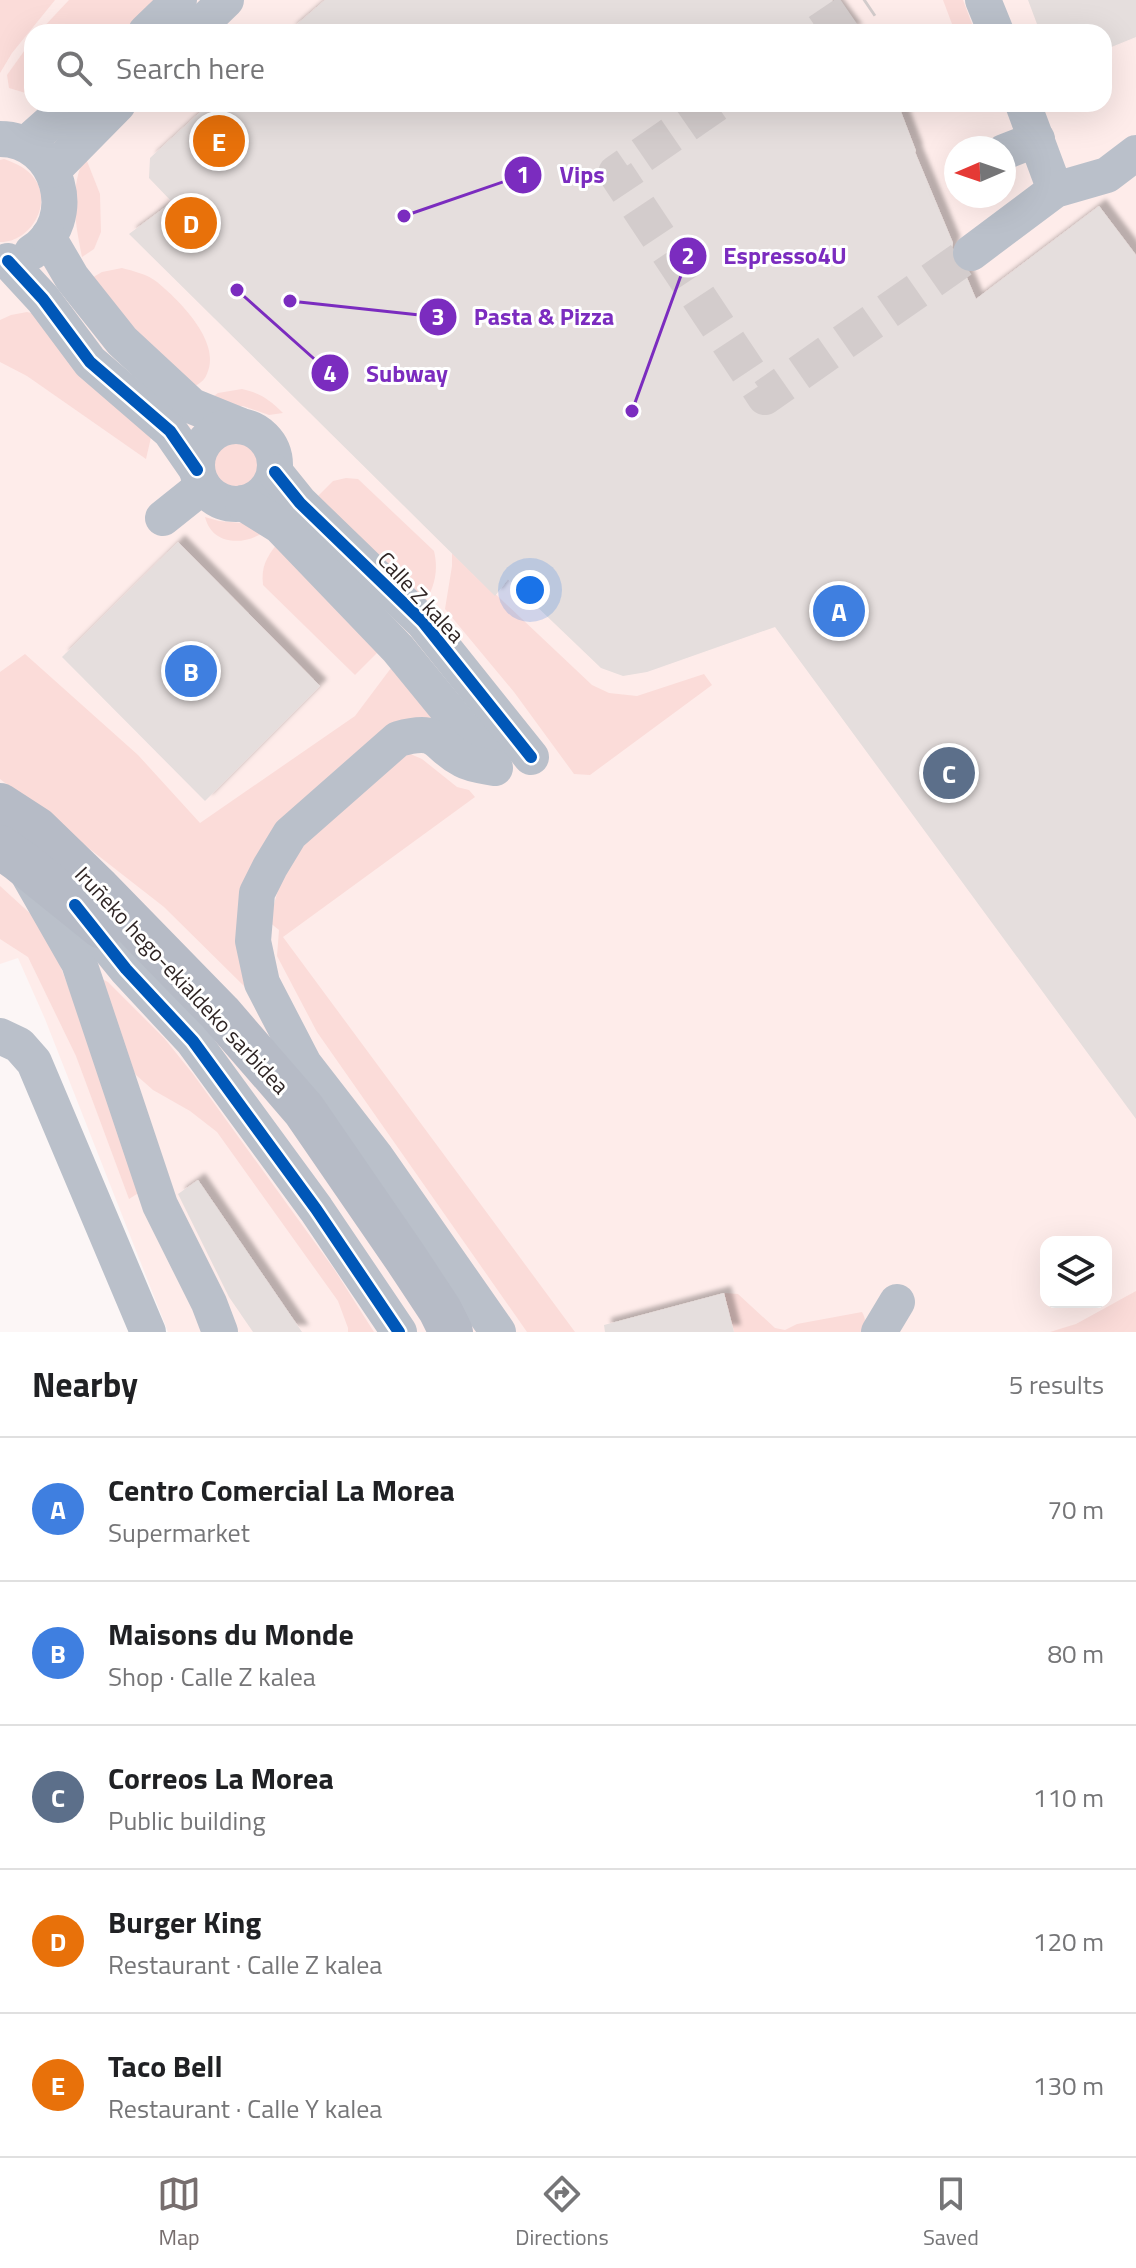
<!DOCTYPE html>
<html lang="en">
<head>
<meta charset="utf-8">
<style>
	:root { --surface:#fff; --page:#f6f6f6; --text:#202124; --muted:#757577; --line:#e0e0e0; --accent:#776e6e }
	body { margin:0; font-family:"Titillium Web",sans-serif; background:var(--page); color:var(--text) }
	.controls { position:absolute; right:24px; bottom:24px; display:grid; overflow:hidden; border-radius:16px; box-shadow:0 8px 32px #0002 }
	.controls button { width:72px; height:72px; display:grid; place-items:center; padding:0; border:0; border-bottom:2px solid var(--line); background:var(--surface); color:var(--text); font:40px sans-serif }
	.compass { position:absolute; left:944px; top:136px; width:72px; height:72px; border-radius:50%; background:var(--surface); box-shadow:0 8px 32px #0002; rotate:268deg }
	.you { position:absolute; left:530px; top:590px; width:28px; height:28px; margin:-20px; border:6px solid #fff; border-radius:50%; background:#1a73e8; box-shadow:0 0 0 12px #1a73e833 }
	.badge { display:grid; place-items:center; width:52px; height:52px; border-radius:50%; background:var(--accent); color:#fff; font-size:26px; font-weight:700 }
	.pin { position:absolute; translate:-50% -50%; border:4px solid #fff; box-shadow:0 2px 8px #0006 }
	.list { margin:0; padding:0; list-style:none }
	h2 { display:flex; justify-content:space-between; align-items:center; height:104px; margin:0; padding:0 32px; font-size:34px }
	h2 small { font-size:26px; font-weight:400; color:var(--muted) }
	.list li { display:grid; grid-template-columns:52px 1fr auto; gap:24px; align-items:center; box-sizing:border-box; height:144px; padding:0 32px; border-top:2px solid var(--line) }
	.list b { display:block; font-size:30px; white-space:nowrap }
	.list p { margin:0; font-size:26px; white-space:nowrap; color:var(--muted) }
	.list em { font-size:26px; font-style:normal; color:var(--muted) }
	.icon { flex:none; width:44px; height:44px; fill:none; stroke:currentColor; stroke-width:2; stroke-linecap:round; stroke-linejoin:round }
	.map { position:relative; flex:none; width:1136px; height:1332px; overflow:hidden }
	.search { position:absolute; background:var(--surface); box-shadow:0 8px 32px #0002; left:24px; right:24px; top:24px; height:88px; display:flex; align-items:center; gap:20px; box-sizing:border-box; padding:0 28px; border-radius:24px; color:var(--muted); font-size:30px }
	.sheet { height:824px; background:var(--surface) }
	nav { display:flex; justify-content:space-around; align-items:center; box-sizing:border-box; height:112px; border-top:2px solid var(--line); background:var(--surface); font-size:22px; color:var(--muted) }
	nav a { display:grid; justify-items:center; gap:4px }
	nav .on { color:var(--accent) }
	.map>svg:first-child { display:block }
	.built { fill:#feecea; fill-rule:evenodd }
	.green { fill:#fbdcd9 }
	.building { fill:#e5dedd; filter:url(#shadow) }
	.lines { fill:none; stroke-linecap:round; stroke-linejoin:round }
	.minor-tunnel { stroke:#d3cccc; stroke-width:36; stroke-dasharray:36 18; stroke-linecap:butt }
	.minor { stroke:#bac0ca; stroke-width:36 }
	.highway { stroke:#b6bbc6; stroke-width:44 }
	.cycleway-casing { stroke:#fff; stroke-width:17 }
	.cycleway { stroke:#0057b8; stroke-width:12 }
	.labels { text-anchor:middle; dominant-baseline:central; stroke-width:6; stroke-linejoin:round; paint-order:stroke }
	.street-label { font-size:22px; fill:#2f2524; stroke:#fff }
	.leader { fill:none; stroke:#7b2cbf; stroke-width:3 }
	.callout-dot { fill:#7b2cbf; stroke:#fff; stroke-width:3 }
	.mark-label { font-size:24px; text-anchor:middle; font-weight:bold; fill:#fff }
	.callout-label { font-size:24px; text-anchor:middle; font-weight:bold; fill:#7b2cbf; stroke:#fff; stroke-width:6; stroke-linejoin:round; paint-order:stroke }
</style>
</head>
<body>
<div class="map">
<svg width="1136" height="1332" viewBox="0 0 1136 1332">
	<defs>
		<filter id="shadow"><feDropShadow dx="7" dy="-7" stdDeviation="2" flood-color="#0004"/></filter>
	</defs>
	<rect width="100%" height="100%" fill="#fcf6f6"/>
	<path class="built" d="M0 0H1136V1332H168L45 1019 18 958 0 964ZM32 32H1104V104H32ZM956 148H1004V196H956ZM1046 1242H1106V1302H1046Z"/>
	<g class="green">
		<path d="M0 0H55L12 53 0 73Z"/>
		<path d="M69 0H162L127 32H39Z"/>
		<path d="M943 0H963L975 32H955Z"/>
		<path d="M32 40V95L9 88 7 75Z"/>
		<path d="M85 156 100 194 101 232 94 249 82 257C75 223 69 188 85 156Z"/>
		<path d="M4 159C17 164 28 168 36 181 52 206 29 243 0 242V160Z"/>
		<path d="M122 268C133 271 147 274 157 282 179 300 224 344 206 376 204 381 197 385 192 388L133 331 90 279 102 272Z"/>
		<path d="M27 312 40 315 152 433 146 459 27 376 0 362V320L11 315Z"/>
		<path d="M242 389C260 393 270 400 283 413L269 415 243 406H217L207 401 218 393Z"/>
		<circle cx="237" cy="466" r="25"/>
		<path d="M346 478 358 479 434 551C439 572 434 589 422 607L317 497 333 481Z"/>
		<path d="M205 517 219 521 253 524 264 532C243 546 212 545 205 517Z"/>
		<path d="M277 544 381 649 355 675 263 585C261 567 266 558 277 544Z"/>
		<path d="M452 553 592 685 609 693 637 696 704 674 712 685 590 775 574 774 514 692 445 609 452 566Z"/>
		<path d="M25 654 138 755 200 823 355 716 394 664 448 725 296 811 249 991 164 907 0 779V672Z"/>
		<path d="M401 750 422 759 457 787 469 790 475 797 283 937 575 1332H527L317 1032 277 956 279 930 269 922 285 865 317 823Z"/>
		<path d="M0 886 34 917 56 955 82 1022 140 1192 129 1199 76 1056 28 957 0 939Z"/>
		<path d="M102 979 108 982 164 1038 193 1074 334 1269 374 1332H348V1328L338 1301 217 1132 190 1111 153 1090 136 1075 118 1044Z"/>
		<path d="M1136 1291V1332H1050L1076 1324Z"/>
		<path d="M724 1293 738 1294 775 1328 785 1330 797 1324 862 1312C866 1319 866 1324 862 1332H734Z"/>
	</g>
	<g class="building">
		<path d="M325 0H832L856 32H288Z"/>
		<path d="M1028 0H1136V37L1104 50V32H1040Z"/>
		<path d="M209 104H898L916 151 915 152 953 243 950 256 955 266 965 273 976 299 1099 206 1136 255V1119L775 627 647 672 623 676 601 668 508 579 495 596 129 234 172 202 149 178 150 158Z"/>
		<path d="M178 542 320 686 205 801 62 657Z"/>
		<path d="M198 1180 302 1332H253L229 1297 178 1194Z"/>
		<path d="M724 1293 734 1332H605L604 1325Z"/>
	</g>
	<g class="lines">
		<g class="minor-tunnel">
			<path d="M819 32 866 0"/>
			<path d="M716 104 616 173 765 397 971 253"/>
		</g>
		<g class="minor">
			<path d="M983 0 996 32"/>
			<path d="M146 32 179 0"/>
			<path d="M193 32 226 0"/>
			<path d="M1023 104 1055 190"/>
			<path d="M0 139C59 139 82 221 32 252"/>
			<path d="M26 144 71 104"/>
			<path d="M1004 152 1037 139"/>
			<path d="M53 170 118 104"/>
			<path d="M48 237 72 278 122 341 192 406 239 425"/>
			<path d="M971 253 1055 190 1107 175 1136 153"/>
			<path d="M8 261 43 299 90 362 170 431 197 470"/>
			<circle cx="236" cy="465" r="39"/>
			<path d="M275 472 300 503 423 622 531 757"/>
			<path d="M243 503 280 526 398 649 492 764"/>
			<path d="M163 518 203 486"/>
			<path d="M495 768C485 766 472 765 463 760 432 744 442 727 398 739L290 834 270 867 257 893 253 941 262 983 304 1064 376 1157 498 1332"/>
			<path d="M27 872 79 963 160 1205 209 1303 220 1332"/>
			<path d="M78 910 126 969 193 1041 316 1209 399 1332"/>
			<path d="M0 1036 19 1045 34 1062 148 1332"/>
			<path d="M879 1332 897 1302"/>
		</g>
		<g class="highway">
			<path d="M0 805 37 829 99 889 220 1013 304 1110 405 1257 440 1310 451 1332"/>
			<path d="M0 847 20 861 102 927"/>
		</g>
		<g class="cycleway-casing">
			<g id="cycleway">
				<path d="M8 261 43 299 90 362 170 431 197 470"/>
				<path d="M275 472 300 503 423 622 531 757"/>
				<path d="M75 905 126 969 193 1041 316 1209 399 1332"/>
			</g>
		</g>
		<use href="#cycleway" class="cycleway"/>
	</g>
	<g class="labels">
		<g class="street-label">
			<text transform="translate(421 597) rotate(47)">Calle Z kalea</text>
			<text transform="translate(182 980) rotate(47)">Iruñeko hego-ekialdeko sarbidea</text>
		</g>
	</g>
	<path class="leader" d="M404 216L523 175M632 411L688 256M290 301L438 317M237 290L330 373"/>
	<g class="callout-dot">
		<circle cx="404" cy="216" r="8"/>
		<circle cx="632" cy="411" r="8"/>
		<circle cx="290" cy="301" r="8"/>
		<circle cx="237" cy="290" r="8"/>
		<circle cx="523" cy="175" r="20"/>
		<circle cx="688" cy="256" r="20"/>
		<circle cx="438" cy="317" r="20"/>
		<circle cx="330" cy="373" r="20"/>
	</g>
	<g class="mark-label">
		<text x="523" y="183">1</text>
		<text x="688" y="264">2</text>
		<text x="438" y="325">3</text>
		<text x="330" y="382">4</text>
	</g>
	<g class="callout-label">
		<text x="582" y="183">Vips</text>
		<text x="785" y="264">Espresso4U</text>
		<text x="544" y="325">Pasta &amp; Pizza</text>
		<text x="407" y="382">Subway</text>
	</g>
</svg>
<div class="controls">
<button><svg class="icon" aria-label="layers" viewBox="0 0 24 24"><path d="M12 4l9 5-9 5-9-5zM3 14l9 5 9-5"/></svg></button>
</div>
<svg class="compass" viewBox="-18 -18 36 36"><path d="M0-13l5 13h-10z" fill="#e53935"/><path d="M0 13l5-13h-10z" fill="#757577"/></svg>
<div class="you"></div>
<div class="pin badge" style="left:839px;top:611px;background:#3f7fe0">A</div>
<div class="pin badge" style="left:191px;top:671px;background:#3f7fe0">B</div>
<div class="pin badge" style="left:949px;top:773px;background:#5c6f8a">C</div>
<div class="pin badge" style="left:191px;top:223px;background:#e8710a">D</div>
<div class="pin badge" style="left:219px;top:141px;background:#e8710a">E</div>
<div class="search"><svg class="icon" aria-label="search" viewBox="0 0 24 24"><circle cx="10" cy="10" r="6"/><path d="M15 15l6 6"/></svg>Search here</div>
</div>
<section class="sheet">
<h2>Nearby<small>5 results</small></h2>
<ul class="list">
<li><span class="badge" style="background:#3f7fe0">A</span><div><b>Centro Comercial La Morea</b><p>Supermarket</p></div><em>70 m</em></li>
<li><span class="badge" style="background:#3f7fe0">B</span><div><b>Maisons du Monde</b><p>Shop · Calle Z kalea</p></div><em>80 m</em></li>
<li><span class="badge" style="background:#5c6f8a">C</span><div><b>Correos La Morea</b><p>Public building</p></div><em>110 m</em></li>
<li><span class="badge" style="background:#e8710a">D</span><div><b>Burger King</b><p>Restaurant · Calle Z kalea</p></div><em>120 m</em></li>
<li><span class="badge" style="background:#e8710a">E</span><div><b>Taco Bell</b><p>Restaurant · Calle Y kalea</p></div><em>130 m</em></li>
</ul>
</section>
<nav>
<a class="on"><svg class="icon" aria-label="map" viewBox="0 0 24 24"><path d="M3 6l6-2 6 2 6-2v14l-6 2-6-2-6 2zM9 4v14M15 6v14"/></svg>Map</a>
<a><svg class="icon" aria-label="directions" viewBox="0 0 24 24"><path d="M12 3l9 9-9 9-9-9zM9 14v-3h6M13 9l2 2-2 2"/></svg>Directions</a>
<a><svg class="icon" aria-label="saved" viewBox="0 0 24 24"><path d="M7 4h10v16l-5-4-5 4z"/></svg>Saved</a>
</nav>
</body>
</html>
